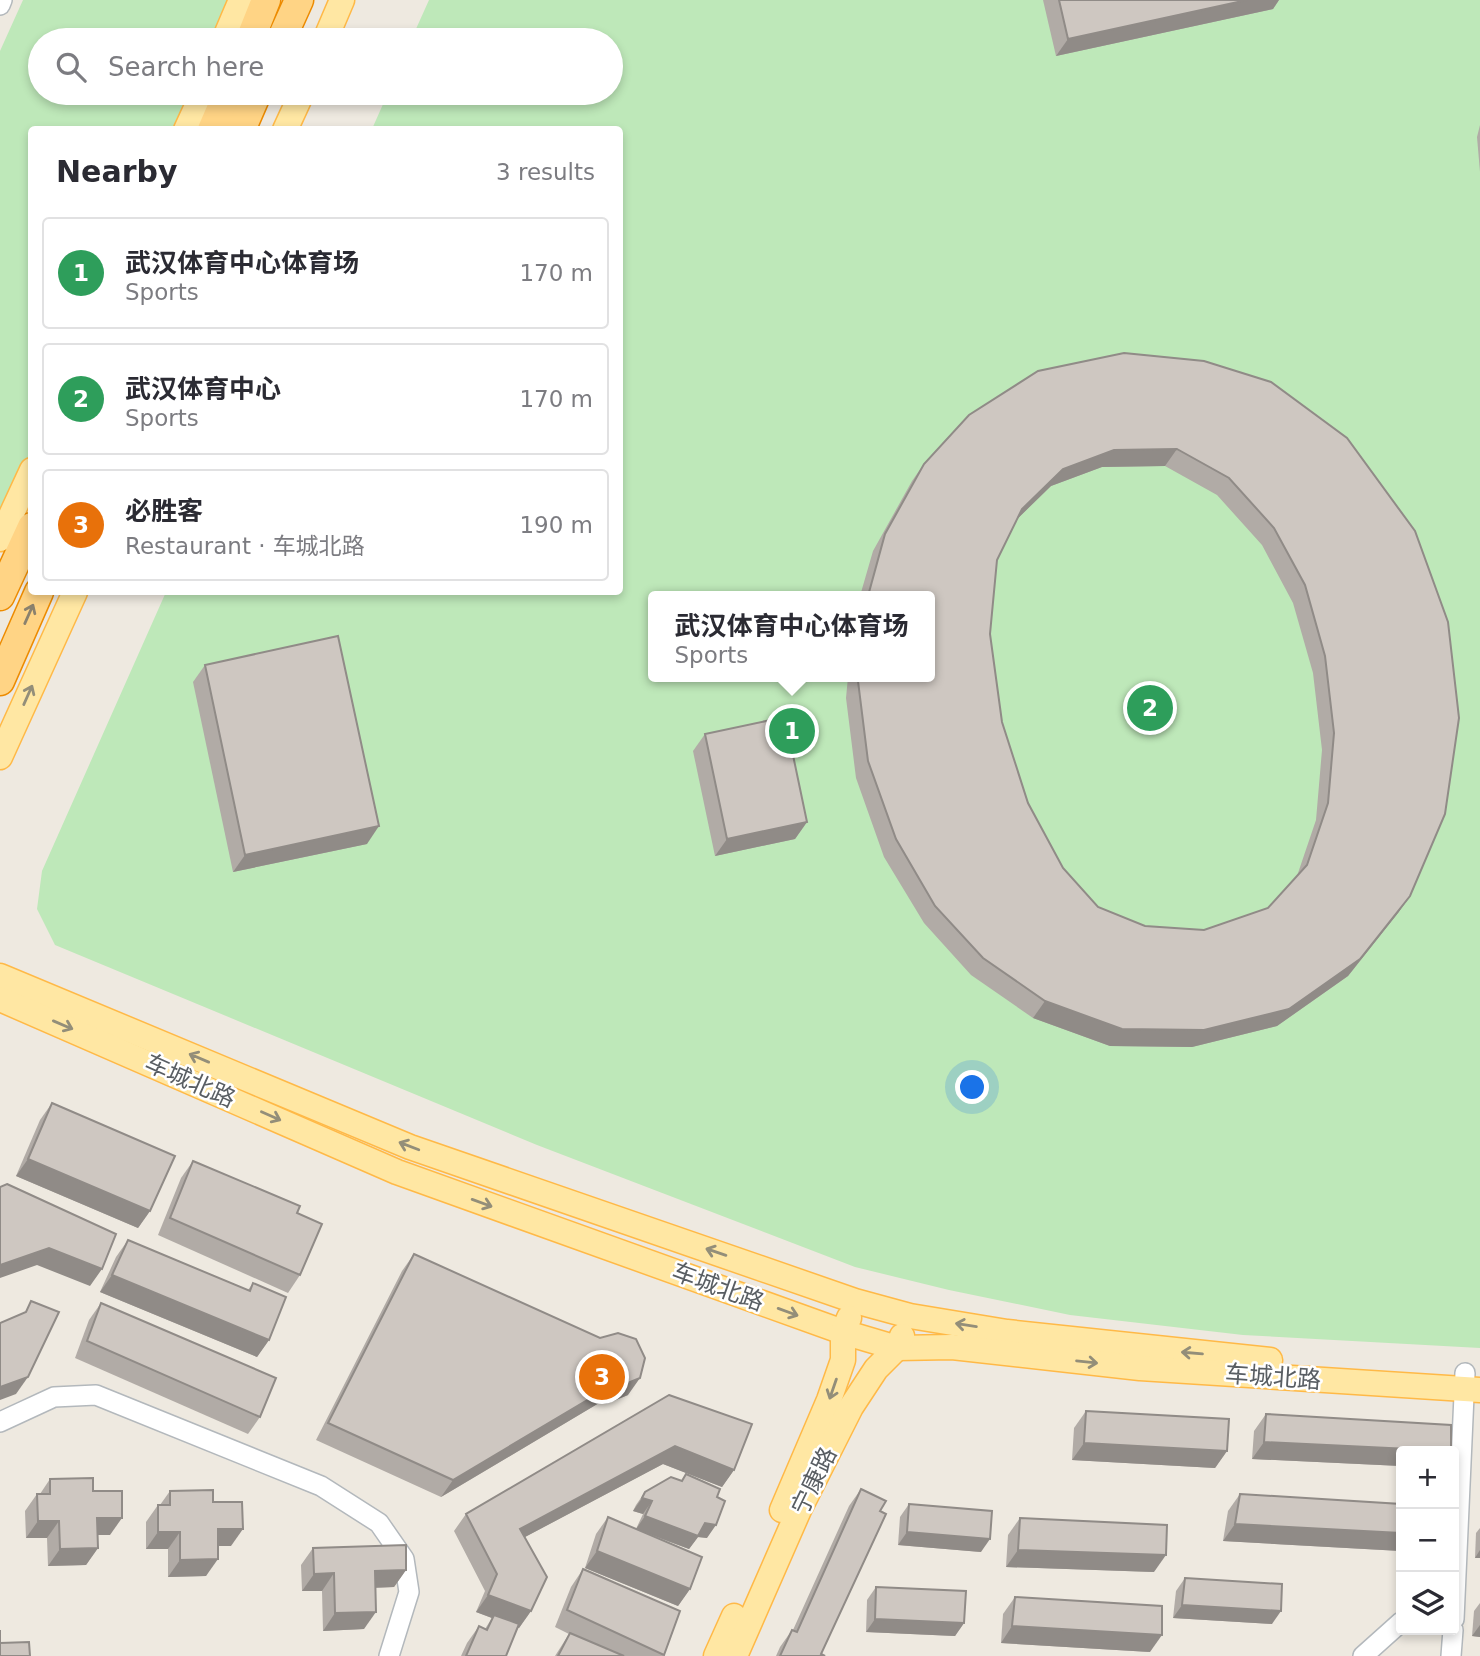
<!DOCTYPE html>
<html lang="en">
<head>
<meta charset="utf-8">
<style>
	:root { --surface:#fff; --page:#f7f7f7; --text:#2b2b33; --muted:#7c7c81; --line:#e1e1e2; --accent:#b45309 }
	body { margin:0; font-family:"DejaVu Sans","Noto Sans SC",sans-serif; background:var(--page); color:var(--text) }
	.controls { position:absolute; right:21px; bottom:21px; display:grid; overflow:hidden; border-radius:7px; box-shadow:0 4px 10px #0003 }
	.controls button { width:63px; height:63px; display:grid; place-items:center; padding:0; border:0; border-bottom:2px solid var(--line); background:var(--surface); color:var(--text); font:35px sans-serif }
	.you { position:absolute; left:973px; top:1088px; width:24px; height:24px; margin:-18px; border:5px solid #fff; border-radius:50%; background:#1a73e8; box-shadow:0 0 0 10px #1a73e833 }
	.badge { display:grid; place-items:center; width:46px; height:46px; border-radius:50%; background:var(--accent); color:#fff; font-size:23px; font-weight:700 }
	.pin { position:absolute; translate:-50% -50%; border:4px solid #fff; box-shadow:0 2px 7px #0006 }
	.popup { position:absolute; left:648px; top:591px; width:287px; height:91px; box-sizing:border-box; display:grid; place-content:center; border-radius:7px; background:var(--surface); filter:drop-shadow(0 2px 5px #0005); font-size:23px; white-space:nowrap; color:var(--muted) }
	.popup b { font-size:26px; color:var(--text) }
	.popup::after { content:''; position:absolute; left:50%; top:100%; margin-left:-14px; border:14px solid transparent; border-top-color:var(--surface) }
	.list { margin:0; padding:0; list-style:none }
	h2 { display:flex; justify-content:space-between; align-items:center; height:91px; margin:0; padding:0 28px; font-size:30px }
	h2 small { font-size:23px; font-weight:400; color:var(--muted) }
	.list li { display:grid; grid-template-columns:46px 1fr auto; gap:21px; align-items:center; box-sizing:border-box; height:112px; margin:0 14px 14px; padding:0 14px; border:2px solid var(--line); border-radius:7px }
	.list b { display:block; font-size:26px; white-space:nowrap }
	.list p { margin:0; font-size:23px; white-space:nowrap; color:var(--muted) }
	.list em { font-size:23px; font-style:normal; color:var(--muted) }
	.icon { flex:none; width:38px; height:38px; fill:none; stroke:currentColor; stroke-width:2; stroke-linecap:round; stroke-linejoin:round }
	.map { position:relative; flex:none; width:1480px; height:1656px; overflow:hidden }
	.search { position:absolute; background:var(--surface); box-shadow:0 4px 10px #0003; left:28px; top:28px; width:595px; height:77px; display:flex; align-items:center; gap:18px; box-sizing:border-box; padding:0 24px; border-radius:38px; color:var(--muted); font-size:26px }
	.panel { position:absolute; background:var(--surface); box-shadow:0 4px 10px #0003; left:28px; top:126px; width:595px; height:469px; border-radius:7px }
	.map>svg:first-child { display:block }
	.green { fill:#bee8b9; fill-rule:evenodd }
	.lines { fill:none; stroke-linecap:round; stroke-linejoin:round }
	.minor-casing { stroke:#b3b8bc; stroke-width:22 }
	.major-casing { stroke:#ffb947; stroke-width:27 }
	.highway-casing { stroke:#ed8b00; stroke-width:31 }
	.minor { stroke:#fff; stroke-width:19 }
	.major { stroke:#ffe7a3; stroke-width:24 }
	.highway { stroke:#ffd485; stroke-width:28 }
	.wall { fill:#b1aba6; fill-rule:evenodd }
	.shaded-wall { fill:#908b87 }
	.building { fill:#cec7c1; stroke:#908b87; stroke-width:2; fill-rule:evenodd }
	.oneway { stroke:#8b816d }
	.oneway2 { stroke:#938e79 }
	.labels { text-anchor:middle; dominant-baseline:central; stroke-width:5; stroke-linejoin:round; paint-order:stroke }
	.street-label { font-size:24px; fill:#595e63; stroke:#fff }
</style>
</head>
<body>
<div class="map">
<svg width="1480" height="1656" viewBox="0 0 1480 1656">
	<rect width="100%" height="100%" fill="#eee9e0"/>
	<g class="green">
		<path d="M23 0H238L220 40H40V93H197L180 129 32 130 31 464 0 535V51Z"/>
		<path d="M429 0H1480V1348L1243 1335 1070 1315 949 1290 855 1267 537 1145 55 945 37 909 42 871 166 592H620V130L372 129 388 93H611V40H411ZM654 596H930V677H654Z"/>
	</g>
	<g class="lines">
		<g class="minor-casing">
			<g id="minor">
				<path d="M0 5 2 0"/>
				<path d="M0 1422 54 1397 96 1395 321 1486 379 1523 404 1559 409 1592 389 1656"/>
				<path d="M1454 1619 1465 1373"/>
				<path d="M1363 1656 1401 1622"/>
				<path d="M1451 1656 1453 1630"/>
			</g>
		</g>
		<g class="major-casing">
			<g id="major">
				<path d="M224 40 241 0"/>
				<path d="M325 40 342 0"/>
				<path d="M186 130 203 93"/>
				<path d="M285 130 302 93"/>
				<path d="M0 539 32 470"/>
				<path d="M0 757 75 592"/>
				<path d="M0 976 410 1147 855 1301 910 1316 1007 1332 1270 1360"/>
				<path d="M0 999 397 1172 843 1332 897 1348 952 1347 1140 1368 1480 1390"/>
				<path d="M782 1510 829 1400 843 1360V1332L849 1318"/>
				<path d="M716 1656 734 1616"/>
				<path d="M735 1656 799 1510 851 1407 876 1369 897 1348 902 1336"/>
			</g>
		</g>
		<g class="highway-casing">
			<g id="highway">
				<path d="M250 40 266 0"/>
				<path d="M281 40 299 0"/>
				<path d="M212 130 228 93"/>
				<path d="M241 130 257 93"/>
				<path d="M0 596 32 527"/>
				<path d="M0 681 39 592"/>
			</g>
		</g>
		<use href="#minor" class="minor"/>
		<use href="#major" class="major"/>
		<use href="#highway" class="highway"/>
	</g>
	<g class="wall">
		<path d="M1043 0H1279L1273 9 1056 56Z"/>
		<path d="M1480 125V172L1477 137Z"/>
		<path d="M1271 382 1410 896 1398 913 1348 976 1277 1026 1192 1047 1110 1046 1033 1018 971 975 924 923 884 857 856 778 846 698 848 677H930V596H860L873 551 912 481 924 464ZM1165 466 1217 495 1262 545 1293 603 1313 673 1322 750 1316 820 1297 876 1268 908 1204 930 1145 926 1098 907 1063 868 1028 803 1002 722 990 634 997 560 1016 520 1051 486 1102 467Z"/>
		<path d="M205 665 367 844 233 872 193 682Z"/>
		<path d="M705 734 807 822 795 839 715 856 693 751Z"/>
		<path d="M52 1103 150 1211 138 1228 16 1176 40 1120Z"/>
		<path d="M193 1161 297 1213 300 1275 288 1293 158 1235 181 1178Z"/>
		<path d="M128 1240 248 1290 253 1283 269 1340 257 1357 100 1292 116 1257Z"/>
		<path d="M414 1254 628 1395 606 1404 599 1403 441 1497 316 1440 402 1271Z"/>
		<path d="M101 1303 260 1417 248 1434 75 1358 89 1320Z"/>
		<path d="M669 1395 734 1470 722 1487 663 1464 525 1537 531 1611 519 1628H517L506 1656H461L467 1643 479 1626 485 1629 492 1618 476 1612 485 1591 454 1531 466 1514Z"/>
		<path d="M1086 1411 1227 1451 1215 1468 1072 1460 1074 1428Z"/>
		<path d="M1266 1414 1451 1451H1401V1466L1252 1459 1254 1431Z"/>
		<path d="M686 1474 707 1538 698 1537 689 1549 645 1533 690 1589 678 1606 585 1568 596 1534 608 1517 636 1529 643 1514 633 1511 636 1505 645 1492 681 1481Z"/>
		<path d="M50 1479 93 1491 110 1535H97L98 1548 86 1565 48 1566 47 1538H26L25 1511 37 1494H40Z"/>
		<path d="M861 1489 880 1511 821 1654 825 1656H776L780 1647 792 1630H793L849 1506Z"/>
		<path d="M170 1491 213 1502 231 1546H218L206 1576 168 1577V1549H146V1522L158 1505H160Z"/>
		<path d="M1240 1494 1401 1504V1551L1223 1541 1228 1511Z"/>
		<path d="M909 1504 981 1552 898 1545 900 1517Z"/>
		<path d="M1020 1518 1154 1572 1006 1567 1008 1535Z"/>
		<path d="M1480 1528V1558H1475L1476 1533Z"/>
		<path d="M313 1548 406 1570 394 1587 375 1588 364 1629 323 1631 322 1591H302L301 1565Z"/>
		<path d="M583 1569 680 1611 663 1656H555L569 1634 555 1627 571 1587Z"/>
		<path d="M1185 1578 1272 1624 1173 1618 1176 1591Z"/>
		<path d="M876 1587 964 1623 955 1636 866 1632 867 1600Z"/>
		<path d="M1015 1597 1150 1652 1001 1643 1003 1614Z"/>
		<path d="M1480 1603V1637L1472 1636 1474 1611Z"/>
	</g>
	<g class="shaded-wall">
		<path d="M1247 0H1279L1273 9 1056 56 1068 39Z"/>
		<path d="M1177 449 1165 466 1102 467 1051 486 1010 526 1022 509 1063 469 1114 450Z"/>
		<path d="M807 822 795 839 715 856 727 839Z"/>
		<path d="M379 826 367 844 233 872 245 855Z"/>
		<path d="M1410 896 1398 913 1348 976 1277 1026 1192 1047 1110 1046 1033 1018 1045 1001Z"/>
		<path d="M28 1159 150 1211 138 1228 16 1176Z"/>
		<path d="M49 1248 102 1269 90 1286 37 1265 0 1278V1265Z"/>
		<path d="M112 1275 269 1340 257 1357 100 1292Z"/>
		<path d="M28 1377 16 1394 0 1400V1387Z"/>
		<path d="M640 1378 628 1395 606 1404 599 1403 441 1497 453 1480 611 1386Z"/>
		<path d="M1264 1442 1451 1451H1401V1466L1252 1459Z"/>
		<path d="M1084 1443 1227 1451 1215 1468 1072 1460Z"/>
		<path d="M675 1446 734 1470 722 1487 663 1464 508 1546 520 1529Z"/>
		<path d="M642 1498 652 1501 643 1514 633 1511Z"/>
		<path d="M645 1516 705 1523 716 1525 707 1538 698 1537 689 1549 636 1529Z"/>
		<path d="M97 1518H122L110 1535H85Z"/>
		<path d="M38 1521H59L47 1538H26Z"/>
		<path d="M1235 1524 1401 1533V1551L1223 1541Z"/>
		<path d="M218 1529H243L231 1546H206Z"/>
		<path d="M158 1532H180L168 1549H146Z"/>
		<path d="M907 1532 990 1539 981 1552 898 1545Z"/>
		<path d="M98 1548 86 1565 48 1566 60 1549Z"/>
		<path d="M1018 1550 1166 1555 1154 1572 1006 1567Z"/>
		<path d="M1480 1550V1558H1475Z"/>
		<path d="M597 1551 690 1589 678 1606 585 1568Z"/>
		<path d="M218 1559 206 1576 168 1577 180 1560Z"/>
		<path d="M406 1570 394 1587 363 1588 375 1571Z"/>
		<path d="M334 1573 322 1591H302L314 1574Z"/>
		<path d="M488 1595 531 1611 519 1628 476 1612Z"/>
		<path d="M1182 1605 1281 1611 1272 1624 1173 1618Z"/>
		<path d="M376 1612 364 1629 323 1631 335 1613Z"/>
		<path d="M875 1619 964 1623 955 1636 866 1632Z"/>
		<path d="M1480 1625V1637L1472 1636Z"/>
		<path d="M1012 1626 1162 1635 1150 1652 1001 1643Z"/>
	</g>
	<g class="building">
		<path d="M1059 0H1247L1068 39Z"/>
		<path d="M1124 353 1204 361 1271 382 1347 438 1415 531 1448 622 1459 718 1445 814 1410 896 1360 959 1289 1009 1204 1030 1122 1029 1045 1001 983 958 935 906 896 839 868 761 858 681 859 677H930V596H868L885 534 924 464 969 415 1038 371ZM1177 449 1229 478 1274 528 1305 585 1325 656 1334 733 1328 803 1307 865 1268 908 1204 930 1145 926 1098 907 1063 868 1028 803 1002 722 990 634 997 560 1022 509 1063 469 1114 450Z"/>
		<path d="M338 636 379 826 245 855 205 665Z"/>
		<path d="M785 717 807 822 727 839 705 734Z"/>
		<path d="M52 1103 175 1156 150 1211 28 1159Z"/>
		<path d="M193 1161 300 1206 297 1213 322 1224 300 1275 170 1218Z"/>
		<path d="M7 1184 116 1234 102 1269 49 1248 0 1265V1187Z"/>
		<path d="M128 1240 250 1291 253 1283 286 1297 269 1340 112 1275Z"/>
		<path d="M414 1254 600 1338 618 1333 636 1339 645 1358 640 1378 618 1387 611 1386 453 1480 328 1423Z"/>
		<path d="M31 1301 59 1312 28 1377 0 1387V1323L26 1312Z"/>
		<path d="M101 1303 276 1378 260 1417 87 1341Z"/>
		<path d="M669 1395 752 1424 734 1470 675 1446 520 1529 547 1577 531 1611 488 1595 497 1574 466 1514Z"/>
		<path d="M1086 1411 1229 1419 1227 1451 1084 1443Z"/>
		<path d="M1266 1414 1451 1425V1451L1264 1442Z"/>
		<path d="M686 1474 720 1489 717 1497 725 1501 716 1525 705 1523 698 1536 645 1516 652 1501 642 1498 645 1492 671 1477 682 1481Z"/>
		<path d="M93 1478V1491H122V1518H97L98 1548 60 1549 59 1521H38L37 1494H50V1479Z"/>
		<path d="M861 1489 886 1501 880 1511 886 1514 821 1654 825 1656H780L792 1630 797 1632Z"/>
		<path d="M213 1490V1502H242L243 1529H218V1559L180 1560V1532H158V1505H170V1491Z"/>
		<path d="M1240 1494 1401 1504V1533L1235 1524Z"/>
		<path d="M909 1504 992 1511 990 1539 907 1532Z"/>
		<path d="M608 1517 702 1557 690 1589 597 1551Z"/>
		<path d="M1020 1518 1167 1525 1166 1555 1018 1550Z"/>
		<path d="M406 1545V1570L375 1571 376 1612 335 1613 334 1573 314 1574 313 1548Z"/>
		<path d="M583 1569 680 1611 664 1655 567 1610Z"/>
		<path d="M1185 1578 1282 1584 1281 1611 1182 1605Z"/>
		<path d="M876 1587 966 1591 964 1623 875 1619Z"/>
		<path d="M1015 1597 1162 1606V1635L1012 1626Z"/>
		<path d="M494 1615 519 1624 506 1656H466L479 1626 487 1630Z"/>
		<path d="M0 1630V1643L29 1642 30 1656H0Z"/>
		<path d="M570 1633 624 1656H558Z"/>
	</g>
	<defs><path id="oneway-shaft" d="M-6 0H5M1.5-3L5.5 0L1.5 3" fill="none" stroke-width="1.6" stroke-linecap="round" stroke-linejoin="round" transform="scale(1.75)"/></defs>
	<use class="oneway" href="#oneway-shaft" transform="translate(29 614) rotate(-66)"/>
	<g class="oneway2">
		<use href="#oneway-shaft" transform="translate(28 695) rotate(-66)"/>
		<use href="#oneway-shaft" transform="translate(63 1025) rotate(23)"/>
		<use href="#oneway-shaft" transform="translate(199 1058) rotate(-157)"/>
		<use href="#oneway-shaft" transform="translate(271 1116) rotate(24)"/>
		<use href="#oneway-shaft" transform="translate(409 1146) rotate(-159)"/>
		<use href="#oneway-shaft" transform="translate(482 1203) rotate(20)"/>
		<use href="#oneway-shaft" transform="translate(716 1252) rotate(-161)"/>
		<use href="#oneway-shaft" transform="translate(788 1312) rotate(20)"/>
		<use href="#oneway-shaft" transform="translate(966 1325) rotate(-171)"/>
		<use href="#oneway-shaft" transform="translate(1192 1353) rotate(-175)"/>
		<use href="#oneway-shaft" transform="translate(1087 1362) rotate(6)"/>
		<use href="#oneway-shaft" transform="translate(833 1389) rotate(109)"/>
	</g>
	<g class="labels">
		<g class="street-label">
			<text transform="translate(190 1081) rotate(24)">车城北路</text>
			<text transform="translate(718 1287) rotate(20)">车城北路</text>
			<text transform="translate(1273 1377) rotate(4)">车城北路</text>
			<text transform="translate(814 1481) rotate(-64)">宁康路</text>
		</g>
	</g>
</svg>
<div class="controls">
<button>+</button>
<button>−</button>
<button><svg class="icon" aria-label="layers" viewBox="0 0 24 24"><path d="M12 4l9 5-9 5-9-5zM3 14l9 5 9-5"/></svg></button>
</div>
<div class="you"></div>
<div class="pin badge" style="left:792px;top:731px;background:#2e9e5b">1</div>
<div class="popup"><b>武汉体育中心体育场</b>Sports</div>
<div class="pin badge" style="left:1150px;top:708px;background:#2e9e5b">2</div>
<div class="pin badge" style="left:602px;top:1377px;background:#e8710a">3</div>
<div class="search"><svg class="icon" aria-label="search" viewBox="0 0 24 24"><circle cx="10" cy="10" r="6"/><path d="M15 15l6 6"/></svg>Search here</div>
<section class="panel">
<h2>Nearby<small>3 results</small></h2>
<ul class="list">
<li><span class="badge" style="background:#2e9e5b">1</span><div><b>武汉体育中心体育场</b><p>Sports</p></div><em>170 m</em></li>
<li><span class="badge" style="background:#2e9e5b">2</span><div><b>武汉体育中心</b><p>Sports</p></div><em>170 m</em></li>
<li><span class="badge" style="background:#e8710a">3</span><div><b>必胜客</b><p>Restaurant · 车城北路</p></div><em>190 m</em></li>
</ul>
</section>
</div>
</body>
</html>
